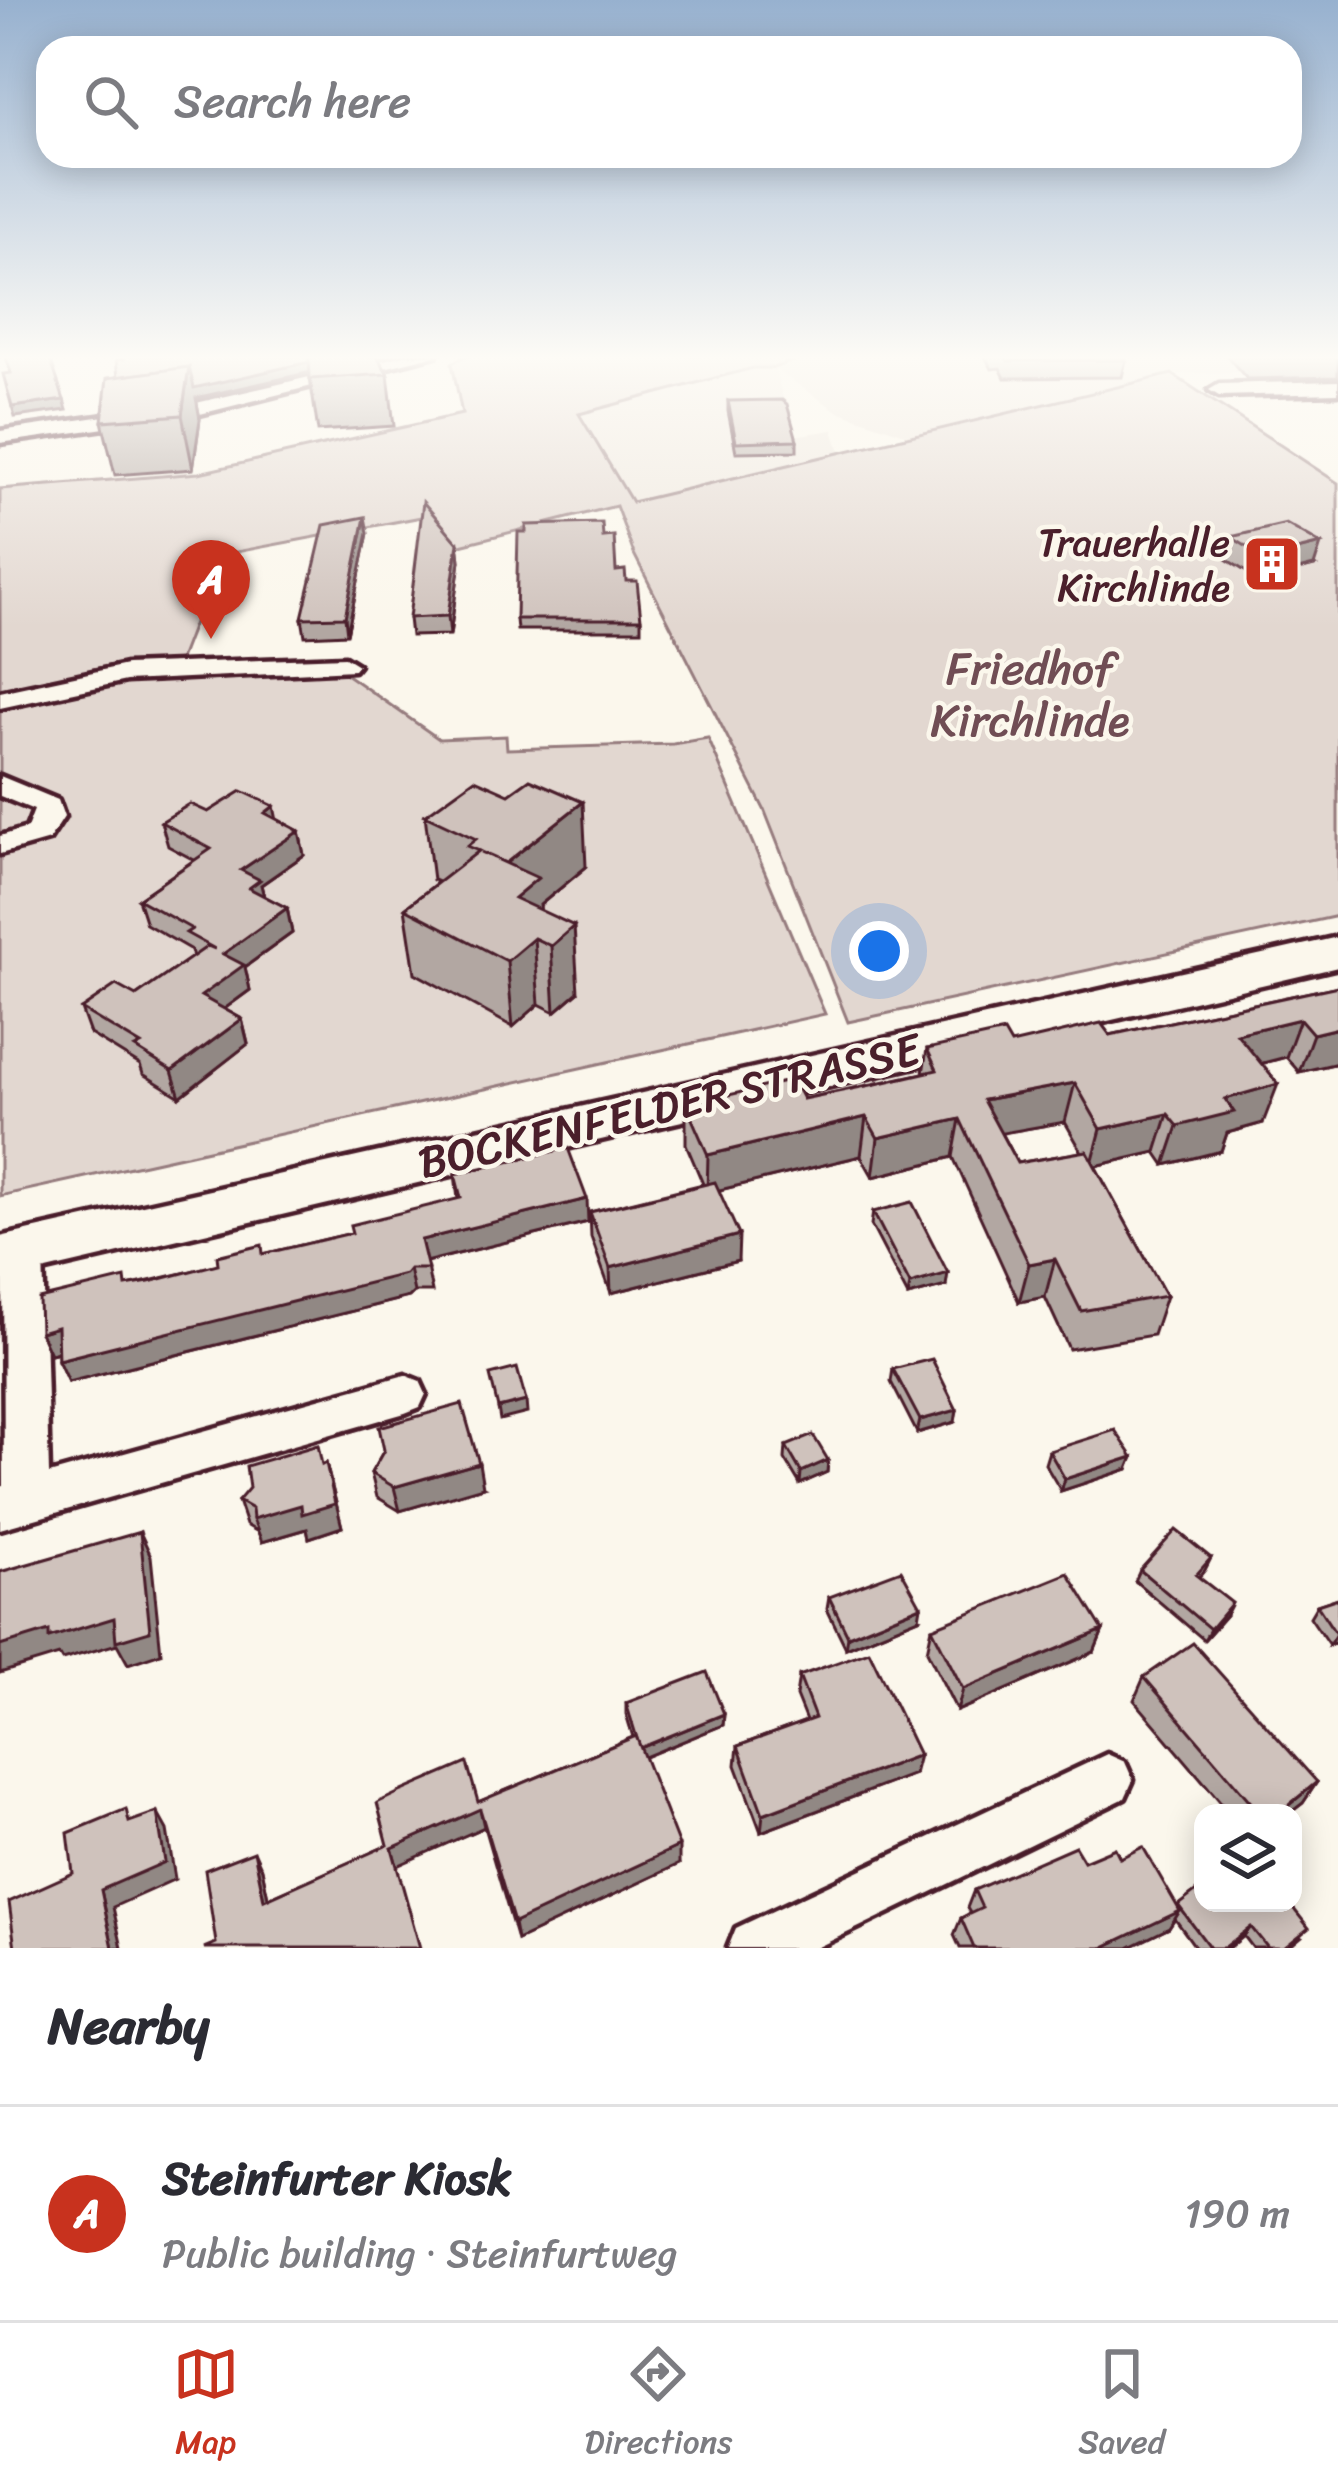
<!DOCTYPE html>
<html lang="en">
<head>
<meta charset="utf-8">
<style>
	:root { --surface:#fff; --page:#f2f2f3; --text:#2b2b33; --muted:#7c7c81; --line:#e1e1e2; --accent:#c8321e }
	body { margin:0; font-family:Sriracha,sans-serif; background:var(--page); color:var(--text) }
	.controls { position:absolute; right:36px; bottom:36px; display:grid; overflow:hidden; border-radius:24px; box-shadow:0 6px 30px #0003 }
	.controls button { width:108px; height:108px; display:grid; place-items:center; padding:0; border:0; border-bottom:3px solid var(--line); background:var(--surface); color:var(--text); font:60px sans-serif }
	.you { position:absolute; left:879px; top:951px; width:42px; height:42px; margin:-30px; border:9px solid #fff; border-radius:50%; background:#1a73e8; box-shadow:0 0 0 18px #1a73e833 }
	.badge { display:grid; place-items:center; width:78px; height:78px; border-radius:50%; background:var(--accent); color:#fff; font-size:39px; font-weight:700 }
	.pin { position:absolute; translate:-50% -99px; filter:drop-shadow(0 3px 6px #0008) }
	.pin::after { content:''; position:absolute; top:63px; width:42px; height:36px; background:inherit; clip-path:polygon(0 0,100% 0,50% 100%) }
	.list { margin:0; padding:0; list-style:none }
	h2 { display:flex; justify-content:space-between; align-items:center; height:156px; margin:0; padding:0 48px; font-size:51px }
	h2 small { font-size:39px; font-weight:400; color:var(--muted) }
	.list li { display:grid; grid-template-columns:78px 1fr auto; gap:36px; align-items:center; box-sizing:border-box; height:216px; padding:0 48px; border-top:3px solid var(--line) }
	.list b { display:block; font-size:45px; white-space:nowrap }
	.list p { margin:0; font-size:39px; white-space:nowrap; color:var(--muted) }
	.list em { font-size:39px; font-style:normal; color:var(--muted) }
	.icon { flex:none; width:66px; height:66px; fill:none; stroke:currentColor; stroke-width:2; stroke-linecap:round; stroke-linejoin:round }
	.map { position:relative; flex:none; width:1338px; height:1948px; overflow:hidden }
	.search { position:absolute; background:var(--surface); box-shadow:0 6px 30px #0003; left:36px; right:36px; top:36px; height:132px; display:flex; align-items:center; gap:30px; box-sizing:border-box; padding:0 42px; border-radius:36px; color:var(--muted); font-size:45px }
	.sheet { height:372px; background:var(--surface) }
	nav { display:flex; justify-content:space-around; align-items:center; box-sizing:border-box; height:168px; border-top:3px solid var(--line); background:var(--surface); font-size:33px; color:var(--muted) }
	nav a { display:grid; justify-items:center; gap:6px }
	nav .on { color:var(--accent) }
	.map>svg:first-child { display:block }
	.built { fill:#eee7de }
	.green { fill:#e2d7d0; stroke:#967b7e; stroke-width:3 }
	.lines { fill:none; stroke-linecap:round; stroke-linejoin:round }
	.minor-casing { stroke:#4a1f2b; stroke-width:9 }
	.secondary-casing { stroke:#4a1f2b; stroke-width:9 }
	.minor { fill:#fbf7ec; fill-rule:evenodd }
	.secondary { fill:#fbf7ec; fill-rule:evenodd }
	.wall { fill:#b2a7a2; stroke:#4a1f2b; stroke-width:3; fill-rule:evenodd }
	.shaded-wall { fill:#918884; stroke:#4a1f2b; stroke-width:3 }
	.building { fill:#cfc2bc; stroke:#4a1f2b; stroke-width:3 }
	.labels { text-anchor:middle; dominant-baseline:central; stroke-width:9; stroke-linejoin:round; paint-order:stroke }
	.far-poi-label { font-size:39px; fill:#4a1f2b; stroke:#fbf7ec; text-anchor:end }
	.park-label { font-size:45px; fill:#704d54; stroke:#fbf7ec }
	.street-label { font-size:45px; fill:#4a1f2b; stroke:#fbf7ec }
</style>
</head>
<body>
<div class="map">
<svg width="1338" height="1948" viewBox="0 0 1338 1948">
	<rect width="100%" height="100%" fill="#fbf7ec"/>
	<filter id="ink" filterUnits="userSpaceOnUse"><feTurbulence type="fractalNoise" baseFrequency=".00833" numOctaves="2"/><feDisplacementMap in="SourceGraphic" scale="24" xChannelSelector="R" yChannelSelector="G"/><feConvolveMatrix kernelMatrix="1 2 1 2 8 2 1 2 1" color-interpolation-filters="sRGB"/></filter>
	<g filter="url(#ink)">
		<path class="built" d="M810 355H1338V369L1172 374 908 435 837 411 775 369 793 436 833 430 840 451 631 502 578 414 753 368H773Z"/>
		<path class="green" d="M468 355H810L773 368H753L579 414 632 502 1172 374 1338 483V916L848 1022 764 809 634 554 616 506 452 547 427 516 220 555 173 677 343 672 439 739 506 736 507 749 673 744 708 738 825 1014 0 1196V489L199 473 462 414 452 363Z"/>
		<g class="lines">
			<g class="minor-casing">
				<g id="minor">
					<path d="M405 355H436L196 415 0 443V431L196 403Z"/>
					<path d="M1338 381V393L1219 396 1209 390 1219 384Z"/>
					<path d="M345 657 358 665 354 670 126 681 0 708V692L126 665Z"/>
					<path d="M0 776 58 800 64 817 49 840 0 854V836L27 828 34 810 0 796Z"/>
					<path d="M23 1238 37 1243 43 1254 49 1474 405 1375 420 1381 426 1394 420 1407 405 1413 0 1529V1487L4 1486 3 1254 9 1243Z"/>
					<path d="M1107 1754 1125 1762 1133 1780 1125 1798 816 1948H728L736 1928Z"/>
				</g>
			</g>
			<g class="secondary-casing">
				<path id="secondary" d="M1338 937V967L0 1281V1237Z"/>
			</g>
			<use href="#minor" class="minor"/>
			<use href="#secondary" class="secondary"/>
		</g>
		<g class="wall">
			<path d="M120 355H376L388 374 394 426 318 431 309 372 196 398 200 419 193 469 115 475 102 421 118 377 122 359Z"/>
			<path d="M984 355H1122L1126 360 1122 377 1005 378 1000 368 992 369Z"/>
			<path d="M1226 355H1338V377L1247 379Z"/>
			<path d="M728 401 797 440V451L736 452 728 411Z"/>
			<path d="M368 533 347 634 305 636 302 618Z"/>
			<path d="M603 537 616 571 626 581 641 619V630H517L516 619Z"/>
			<path d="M1231 537 1314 566 1259 580 1226 559Z"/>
			<path d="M458 543 460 561 450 635 411 636 409 618Z"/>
			<path d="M208 812 277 819 299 831 304 855 261 885 264 896 287 908 292 933 245 967 250 990 224 1009 242 1019 248 1044 180 1097 143 1074 140 1065 90 1034 81 1009 136 996 193 957 191 950 146 924 138 899 194 860 168 846 161 822Z"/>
			<path d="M425 815 586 867 540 905V910L578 992 555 1012 539 1004 513 1027 415 973 405 908 438 882 433 880Z"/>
			<path d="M1338 986V1063L1299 1072 1286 1057 1261 1064 1263 1123 1227 1133 1221 1151 1165 1165 1156 1152 1095 1166 1166 1296 1153 1335 1069 1349 1045 1297 1019 1302 953 1157 873 1177 861 1156 719 1190 738 1261 611 1293 591 1237 590 1212 703 1184 686 1144V1105L803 1099 923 1073 927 1049 1011 1044 1110 1035ZM1065 1122 1082 1152 1017 1163 1001 1133Z"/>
			<path d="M455 1174 588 1222 426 1262 432 1292H414L409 1297 68 1382 58 1360V1352L50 1354 40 1332 128 1286 352 1233 458 1199Z"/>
			<path d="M873 1212 946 1286 908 1296 871 1225Z"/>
			<path d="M893 1369 955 1422 917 1433 891 1382Z"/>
			<path d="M786 1446 828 1460 827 1472 800 1484 785 1459Z"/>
			<path d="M384 1450 483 1487 400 1511 377 1497 371 1473Z"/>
			<path d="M1049 1451 1133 1457 1128 1469 1061 1491 1045 1464Z"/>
			<path d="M326 1463 342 1527 309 1538 307 1529 262 1542 258 1532 246 1525 238 1501Z"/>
			<path d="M1211 1558 1205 1570 1199 1577 1226 1615 1204 1640 1135 1581 1140 1570Z"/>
			<path d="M829 1597 919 1618 846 1648 827 1609Z"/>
			<path d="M1338 1598V1642L1329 1645 1310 1617 1317 1605Z"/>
			<path d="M932 1628 1103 1630 1094 1652 957 1711 927 1651Z"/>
			<path d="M799 1676 914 1774 761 1832 736 1765 738 1746 806 1721 796 1696Z"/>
			<path d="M1144 1677 1317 1782 1303 1803 1290 1813H1230L1134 1700Z"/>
			<path d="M626 1703 724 1714 723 1725 644 1757 679 1864 517 1940 484 1827 216 1943 262 1869 268 1898 388 1845 478 1802 633 1737 626 1714Z"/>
			<path d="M1120 1858 1177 1906 1301 1937 1288 1948H1253L1244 1936 1229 1948H1196L1175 1919 1169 1928 1128 1948H960L954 1935 961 1918 970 1913 967 1908 974 1890 1084 1861Z"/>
		</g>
		<g class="shaded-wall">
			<path d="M344 355 356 362 196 398 200 419 193 469 182 415 189 367Z"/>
			<path d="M64 400 67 410 15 417 12 407Z"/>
			<path d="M365 517 368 533 347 634 345 617Z"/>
			<path d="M458 543 460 561 450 635 448 616Z"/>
			<path d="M1321 544 1314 566 1259 580 1265 558Z"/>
			<path d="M583 802 586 867 540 905 543 942 534 938 539 1004 513 1027 507 961 506 863Z"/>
			<path d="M274 806 279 831 265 813Z"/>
			<path d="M299 831 304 855 261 885 266 905 254 913 241 870Z"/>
			<path d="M287 908 292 933 245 967 250 990 208 1021 201 996 223 954Z"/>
			<path d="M574 926 578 992 555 1012 551 946Z"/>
			<path d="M242 1019 248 1044 180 1097 172 1071Z"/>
			<path d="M1300 1019 1286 1057 1224 1073 1237 1034Z"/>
			<path d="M1338 1028V1063L1299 1072 1313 1034Z"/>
			<path d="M1075 1083 1065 1122 975 1138 983 1100Z"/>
			<path d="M1278 1084 1263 1123 1227 1133 1221 1151 1165 1165 1178 1126 1225 1099Z"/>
			<path d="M1168 1114 1156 1152 1091 1167 1101 1129Z"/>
			<path d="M866 1117 861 1156 707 1193 708 1155Z"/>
			<path d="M960 1119 953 1157 873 1177 878 1138Z"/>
			<path d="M587 1199 588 1222 425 1262 421 1240Z"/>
			<path d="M739 1235 738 1261 611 1293 610 1268Z"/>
			<path d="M1055 1259 1045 1297 1019 1302 1029 1264Z"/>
			<path d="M409 1269 414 1292 409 1297 68 1382 58 1360Z"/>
			<path d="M948 1273 946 1286 908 1296 910 1284Z"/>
			<path d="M57 1327 67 1350 50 1354 40 1332Z"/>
			<path d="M526 1401 527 1413 500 1420 498 1408Z"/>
			<path d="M957 1410 955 1422 917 1433 920 1420Z"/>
			<path d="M1133 1457 1128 1469 1061 1491 1065 1479Z"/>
			<path d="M828 1460 827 1472 800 1484 801 1472Z"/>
			<path d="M326 1463 342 1527 309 1538 307 1529 262 1542 253 1519Z"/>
			<path d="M479 1463 483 1487 400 1511 394 1487Z"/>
			<path d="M140 1532 151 1556 161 1653 128 1664 117 1644 62 1660 59 1655 0 1673V1646Z"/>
			<path d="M1232 1603 1226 1615 1204 1640 1210 1629Z"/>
			<path d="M921 1606 919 1618 846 1648 848 1636Z"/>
			<path d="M1103 1630 1094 1652 957 1711 963 1689Z"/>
			<path d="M1338 1633V1642L1329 1645 1336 1634Z"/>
			<path d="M724 1714 723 1725 640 1759V1748Z"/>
			<path d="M919 1755 914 1774 761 1832 763 1814Z"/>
			<path d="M1317 1782 1303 1803 1290 1813H1279Z"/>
			<path d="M480 1809 484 1827 397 1866 392 1848Z"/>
			<path d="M157 1812 167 1830 175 1879 113 1907 122 1948H113L101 1890Z"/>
			<path d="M679 1846V1864L517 1940 514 1923Z"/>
			<path d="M254 1851 262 1869 272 1917 264 1900Z"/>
			<path d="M1180 1911 1169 1928 1128 1948H1102Z"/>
			<path d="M1251 1927 1244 1936 1229 1948H1224Z"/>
		</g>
		<g class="building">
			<path d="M5 355H49L64 400 12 407 3 374 11 373Z"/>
			<path d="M122 355H309V362L194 388 189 367 118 377 116 360 124 359Z"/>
			<path d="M309 355H376L388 374 310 379Z"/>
			<path d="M1004 355H1122L1126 360 1008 361Z"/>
			<path d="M189 367 182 415 102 421 107 378Z"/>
			<path d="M782 400 787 404 797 440 736 442 728 401Z"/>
			<path d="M423 502 458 543 448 616 409 618Z"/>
			<path d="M365 517 345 617 302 618 324 525Z"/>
			<path d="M602 523 603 537 614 536 616 571 625 570 626 581H637L641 619H516L518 532H526V525Z"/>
			<path d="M1286 524 1321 544 1265 558 1231 537Z"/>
			<path d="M475 779 509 794 530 779 583 802 506 863 481 852 538 878 514 898 574 926 551 946 534 938 507 961 405 908 479 851 467 846 476 839 425 815Z"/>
			<path d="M242 791 274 806 265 813 299 831 241 870 260 880 249 888 287 908 223 954 244 965 201 996 242 1019 172 1071 135 1048 141 1045 81 1009 116 985 136 996 208 946 215 949 186 933 192 929 138 899 211 849 161 822 190 804 208 812Z"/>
			<path d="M1338 986V1028L1313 1034 1300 1019 1237 1034 1278 1084 1225 1099 1234 1112 1178 1126 1168 1114 1101 1129 1075 1083 983 1100 1017 1163 1087 1151 1166 1296 1081 1311 1055 1259 1029 1264 960 1119 878 1138 866 1117 708 1155 686 1105 793 1080 803 1099 876 1084 937 1070 927 1049 1004 1032 1011 1044 1101 1023 1110 1035Z"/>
			<path d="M568 1148 587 1199 421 1240 428 1269H409L405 1274 58 1360 57 1327 40 1332 39 1299 125 1278 126 1286 149 1282 218 1264 217 1256 262 1245 263 1254 352 1233 350 1225 461 1198 455 1174Z"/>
			<path d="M715 1182 739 1235 610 1268 590 1212Z"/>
			<path d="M912 1202 948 1273 910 1284 873 1212Z"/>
			<path d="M932 1359 957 1410 920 1420 893 1369Z"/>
			<path d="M517 1368 526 1401 498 1408 490 1375Z"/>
			<path d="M462 1404 479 1463 394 1487 371 1473 384 1450 379 1427Z"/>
			<path d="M1115 1430 1133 1457 1065 1479 1049 1451Z"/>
			<path d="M813 1435 828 1460 801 1472 786 1446Z"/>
			<path d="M318 1445 322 1465 326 1463 335 1504 302 1514 301 1505 253 1519 252 1509 238 1501 249 1488 246 1466Z"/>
			<path d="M1176 1530 1211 1558 1196 1575 1232 1603 1210 1629 1140 1570Z"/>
			<path d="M140 1532 150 1631 116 1641 114 1618 49 1638V1631L0 1646V1572Z"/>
			<path d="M901 1570 921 1606 848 1636 829 1597Z"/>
			<path d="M1068 1573 1103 1630 963 1689 932 1628Z"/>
			<path d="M1338 1598V1633L1336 1634 1317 1605Z"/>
			<path d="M1193 1643 1317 1782 1279 1813H1260L1144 1677Z"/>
			<path d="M869 1651 919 1755 763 1814 738 1746 815 1718 799 1676Z"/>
			<path d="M707 1672 724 1714 640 1748 626 1703Z"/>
			<path d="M636 1736 679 1846 514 1923 480 1809 392 1848 420 1948H204L216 1943 205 1870 254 1851 264 1900 388 1845 377 1803 402 1791 467 1763 478 1802Z"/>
			<path d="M126 1809 129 1822 157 1812 165 1862 101 1890 113 1948H15L9 1902 73 1873 68 1833Z"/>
			<path d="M1075 1846 1084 1861 1115 1848 1120 1858 1143 1847 1180 1911 1102 1948H974L961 1918 982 1908 974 1890Z"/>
			<path d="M1203 1886V1903H1289L1309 1928 1284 1948H1268L1251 1927 1224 1948H1210L1178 1905Z"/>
		</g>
	</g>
	<linearGradient id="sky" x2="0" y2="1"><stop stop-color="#97b1cf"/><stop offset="0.57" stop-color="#fdfbf6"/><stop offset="1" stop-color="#fdfbf6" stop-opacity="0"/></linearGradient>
	<rect width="1338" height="627" fill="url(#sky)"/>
	<defs>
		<g id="building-square" transform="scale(3)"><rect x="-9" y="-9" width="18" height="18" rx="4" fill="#c8321e" stroke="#fbf7ec"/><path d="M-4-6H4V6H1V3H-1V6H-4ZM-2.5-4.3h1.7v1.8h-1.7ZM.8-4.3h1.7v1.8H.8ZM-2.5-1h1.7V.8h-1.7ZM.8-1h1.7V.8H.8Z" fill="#fff"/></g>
	</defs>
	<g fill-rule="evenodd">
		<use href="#building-square" x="1272" y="564"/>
	</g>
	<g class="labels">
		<g class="far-poi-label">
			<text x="1230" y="542">Trauerhalle<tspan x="1230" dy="45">Kirchlinde</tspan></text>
		</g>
		<g class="park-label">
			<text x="1030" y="669">Friedhof<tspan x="1030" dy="52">Kirchlinde</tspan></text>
		</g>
		<g class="street-label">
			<text transform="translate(669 1106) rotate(-13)">BOCKENFELDER STRASSE</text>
		</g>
	</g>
</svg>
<div class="controls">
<button><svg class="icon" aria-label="layers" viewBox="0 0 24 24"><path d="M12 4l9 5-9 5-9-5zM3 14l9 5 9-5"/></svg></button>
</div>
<div class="you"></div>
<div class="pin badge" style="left:211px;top:639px">A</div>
<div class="search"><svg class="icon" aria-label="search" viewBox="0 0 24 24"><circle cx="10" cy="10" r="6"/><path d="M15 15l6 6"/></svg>Search here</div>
</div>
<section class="sheet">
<h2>Nearby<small></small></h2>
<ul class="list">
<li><span class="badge">A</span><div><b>Steinfurter Kiosk</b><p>Public building · Steinfurtweg</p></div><em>190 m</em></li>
</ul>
</section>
<nav>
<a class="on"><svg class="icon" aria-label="map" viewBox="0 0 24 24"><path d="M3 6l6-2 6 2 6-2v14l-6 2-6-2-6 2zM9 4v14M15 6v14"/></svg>Map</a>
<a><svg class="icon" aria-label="directions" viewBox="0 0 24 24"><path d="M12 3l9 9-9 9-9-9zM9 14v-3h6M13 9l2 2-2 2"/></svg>Directions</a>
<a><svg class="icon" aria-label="saved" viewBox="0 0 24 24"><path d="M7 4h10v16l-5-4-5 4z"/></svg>Saved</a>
</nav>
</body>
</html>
